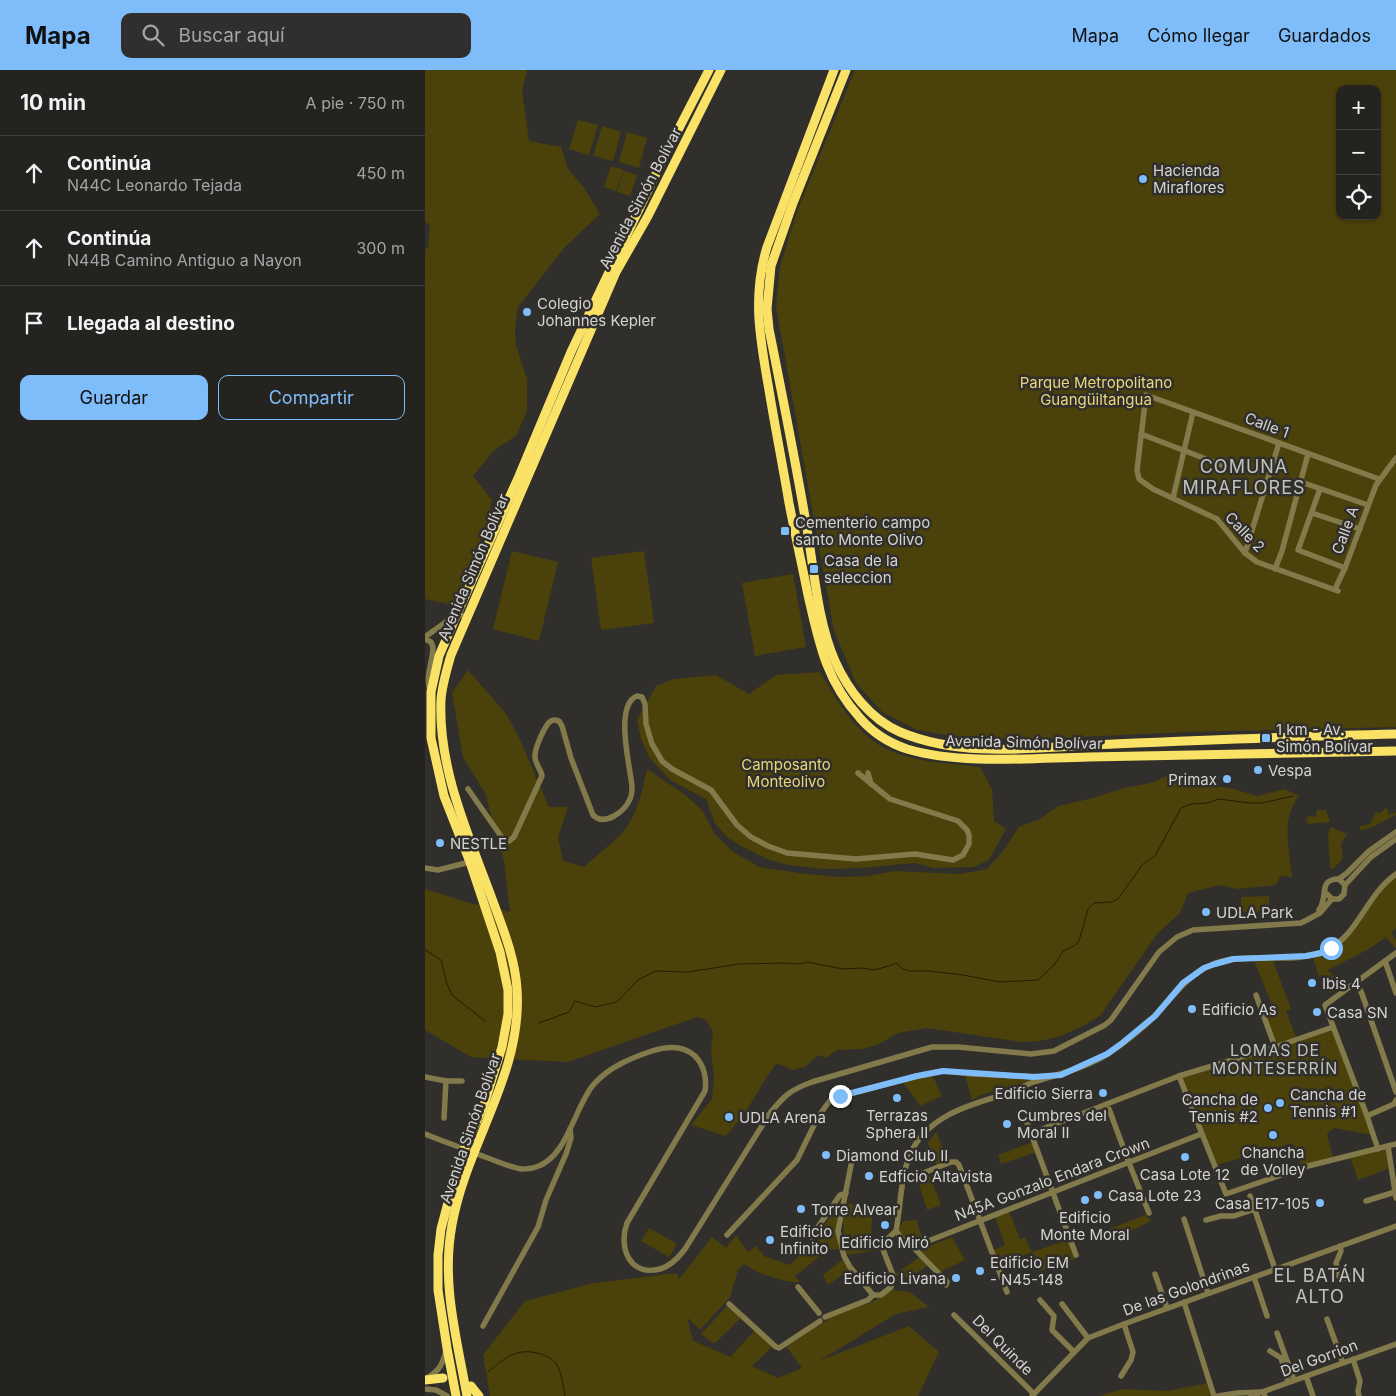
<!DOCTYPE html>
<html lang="es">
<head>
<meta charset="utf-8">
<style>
	:root { --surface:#242320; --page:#302f2d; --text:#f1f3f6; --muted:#a3a4a5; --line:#41403e; --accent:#7ebdf9 }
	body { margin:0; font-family:Inter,sans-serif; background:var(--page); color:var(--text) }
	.controls { position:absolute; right:15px; top:15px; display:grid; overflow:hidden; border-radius:10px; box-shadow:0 1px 4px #0004 }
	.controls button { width:45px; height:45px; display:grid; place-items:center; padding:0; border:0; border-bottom:1px solid var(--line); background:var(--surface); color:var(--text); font:25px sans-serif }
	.stop { position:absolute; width:15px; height:15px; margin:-11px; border:4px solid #7ebdf9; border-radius:50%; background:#fff }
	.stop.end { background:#7ebdf9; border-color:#fff; box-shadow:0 1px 5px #0008 }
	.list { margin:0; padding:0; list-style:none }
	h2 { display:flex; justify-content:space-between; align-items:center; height:65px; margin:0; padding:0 20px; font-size:21px }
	h2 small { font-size:16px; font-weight:400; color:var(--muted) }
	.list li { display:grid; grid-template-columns:32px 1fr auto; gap:15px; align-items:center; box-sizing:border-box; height:75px; padding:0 20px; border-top:1px solid var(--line) }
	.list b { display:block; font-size:19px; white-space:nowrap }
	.list p { margin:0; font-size:16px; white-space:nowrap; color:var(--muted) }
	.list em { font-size:16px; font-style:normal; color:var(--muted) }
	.actions { display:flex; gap:10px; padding:15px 20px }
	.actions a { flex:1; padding:11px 0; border:1px solid var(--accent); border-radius:10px; text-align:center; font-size:18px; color:var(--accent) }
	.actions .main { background:var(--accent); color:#111 }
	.icon { flex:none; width:28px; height:28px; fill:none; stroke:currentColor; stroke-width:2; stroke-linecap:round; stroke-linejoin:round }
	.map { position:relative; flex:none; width:971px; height:1326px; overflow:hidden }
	header { display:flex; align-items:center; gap:30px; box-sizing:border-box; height:70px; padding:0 25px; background:var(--accent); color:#111 }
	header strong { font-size:24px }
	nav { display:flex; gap:28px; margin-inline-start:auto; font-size:18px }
	.search { width:350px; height:45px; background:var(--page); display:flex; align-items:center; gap:12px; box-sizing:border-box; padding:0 18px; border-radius:10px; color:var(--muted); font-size:19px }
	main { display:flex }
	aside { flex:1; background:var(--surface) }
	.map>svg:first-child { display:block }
	.green { fill:#4b410a; fill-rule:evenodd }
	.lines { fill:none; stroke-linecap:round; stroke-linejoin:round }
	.stream { stroke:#231d00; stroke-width:1 }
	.minor { stroke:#837a4c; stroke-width:5.5 }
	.highway { stroke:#fae266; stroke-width:9 }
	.route { stroke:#7ebdf9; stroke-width:6 }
	.poi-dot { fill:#7ebdf9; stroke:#302f2b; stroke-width:2 }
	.labels { text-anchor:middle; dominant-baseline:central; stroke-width:5; stroke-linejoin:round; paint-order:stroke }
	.poi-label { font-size:15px; fill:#d4d3d1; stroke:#302f2b; text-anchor:start }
	.street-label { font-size:15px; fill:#d4d3d1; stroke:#302f2b }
	.park-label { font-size:15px; fill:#e9d67a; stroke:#302f2b }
	.neighbourhood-label { font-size:16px; letter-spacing:1px; fill:#c2c2bd; stroke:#302f2b }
	.quarter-label { font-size:18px; letter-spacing:1px; fill:#c2c2bd; stroke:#302f2b }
</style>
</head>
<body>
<header>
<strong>Mapa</strong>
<div class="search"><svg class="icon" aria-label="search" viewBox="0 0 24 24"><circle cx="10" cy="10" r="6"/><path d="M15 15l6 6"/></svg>Buscar aquí</div>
<nav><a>Mapa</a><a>Cómo llegar</a><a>Guardados</a></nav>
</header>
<main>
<aside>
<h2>10 min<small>A pie · 750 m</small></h2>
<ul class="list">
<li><svg class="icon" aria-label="ahead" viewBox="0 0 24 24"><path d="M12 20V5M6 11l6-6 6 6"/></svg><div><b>Continúa</b><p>N44C Leonardo Tejada</p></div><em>450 m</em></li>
<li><svg class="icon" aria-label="ahead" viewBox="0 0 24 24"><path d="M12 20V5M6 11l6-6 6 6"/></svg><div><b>Continúa</b><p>N44B Camino Antiguo a Nayon</p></div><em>300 m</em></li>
<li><svg class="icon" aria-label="arrive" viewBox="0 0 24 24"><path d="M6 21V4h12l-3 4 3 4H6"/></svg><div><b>Llegada al destino</b></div></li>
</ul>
<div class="actions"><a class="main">Guardar</a><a>Compartir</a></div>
</aside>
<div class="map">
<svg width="971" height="1326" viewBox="0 0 971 1326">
	<rect width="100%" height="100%" fill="#302f2b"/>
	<g class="green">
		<path d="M0 0H102L97 21 104 71 136 77 143 99 160 119 175 144 139 178 93 237 90 259 91 275 102 309V341L91 366 69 380 48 406 67 430 61 457 28 535 0 529V179L3 177 5 155 0 152Z"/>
		<path d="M430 0H971V657L762 662 633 668 546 669 492 660 457 642 431 613 409 561 351 237 355 196 373 139ZM915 19H952V146H915Z"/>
		<path d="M153 50 173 55 164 85 144 79Z"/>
		<path d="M177 56 196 62 188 91 168 86Z"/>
		<path d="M202 62 222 68 214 98 194 92Z"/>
		<path d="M186 96 199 100 191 121 179 117Z"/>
		<path d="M199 101 212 105 205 126 192 122Z"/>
		<path d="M87 481 133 492 114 571 68 559Z"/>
		<path d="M219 481 229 553 176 560 166 488Z"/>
		<path d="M368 504 381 577 330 586 317 513Z"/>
		<path d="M43 600 81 644 93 665 124 737H143L133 767 138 791 159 797C170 786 190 772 199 761 212 744 218 720 222 699L259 724 277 740 290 764 307 781 334 797 374 803 416 807 443 806 470 801 535 804 562 799 578 781 594 757 615 749 633 736 664 729 699 718 726 713 746 704 763 707 782 715 805 718 832 726 860 719 874 726C855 749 865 780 867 807L855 806 851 815 812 819 795 815 763 823 755 843 732 864 675 946 656 957 633 967 615 971 596 972 502 958 473 963 452 975 436 979 412 980 401 988 393 985 380 997 367 1000 360 996 351 994 343 1005 320 1043 301 1066 266 1055 287 1029 289 1007 286 980 288 962 281 950 272 947 143 992 46 987 0 960V819L45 833 85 842 79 791 60 723 38 687 27 623Z"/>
		<path d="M395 602C408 624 422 648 441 665 471 693 517 692 555 697L567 720 569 751 581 759 564 790 549 797 509 798 490 793 435 798 399 799 364 795 344 790 316 776 303 768 290 754 281 729 245 710 224 687 216 669 212 650 231 616 249 609 291 605 324 624 351 605Z"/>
		<path d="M960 738 962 739 964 745 971 742V745L946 758 935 760V756C951 754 944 753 951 742L956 743Z"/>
		<path d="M892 740H901L905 752 883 754 881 747 887 746 891 747Z"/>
		<path d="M906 757 922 764 916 774 918 788 908 799 905 798V795L903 763Z"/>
		<path d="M971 806V858L966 863 971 869V879L961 867 944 879 903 900 916 917 905 923 897 905 894 906 888 888 918 869 943 834Z"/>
		<path d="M844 826V841L816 842V827Z"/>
		<path d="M847 888 866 939 861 941 872 970 908 958 948 1065 909 1058 902 1064 908 1089 877 1098 868 1073 792 1095 754 1006 850 977 839 942 849 939 829 891Z"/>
		<path d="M507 1004 517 1026 495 1036 477 1011Z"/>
		<path d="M540 1005 607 1010 556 1025 547 1030Z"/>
		<path d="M511 1062 525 1095 513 1099 503 1073Z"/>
		<path d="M608 1072 612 1082 576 1094 573 1085Z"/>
		<path d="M959 1077 962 1081 965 1098 933 1110 925 1086Z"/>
		<path d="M505 1106 516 1135 502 1140 493 1111Z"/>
		<path d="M416 1131 411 1161 414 1179 403 1180 370 1206 375 1212C359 1213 332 1203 319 1194L313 1200 305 1227 275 1260 262 1247 268 1271 308 1288 306 1286 331 1259 349 1275 327 1296 353 1308 377 1298 360 1275 404 1249 401 1247 449 1231 466 1220 485 1222 504 1237 471 1244 394 1291 484 1256 514 1282 493 1326H65L58 1285 100 1231 169 1213 252 1203 254 1209 287 1167 301 1178 311 1165 323 1182 331 1176 339 1186 365 1195C372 1190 373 1184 379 1178 383 1174 389 1175 394 1171L393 1164Z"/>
		<path d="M421 1133 448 1140 446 1161 453 1180 422 1185C418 1167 417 1151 421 1133Z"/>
		<path d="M584 1141 595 1169 600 1167 607 1182 643 1170 650 1189 615 1201 607 1182 575 1197 569 1180 580 1175 570 1146Z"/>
		<path d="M721 1145 723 1148 727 1150 685 1172 681 1160Z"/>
		<path d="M491 1150 499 1173 492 1178 473 1163 478 1151Z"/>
		<path d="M224 1158 252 1174 244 1187 216 1171Z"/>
		<path d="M527 1167 540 1190 515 1202 496 1182 502 1177Z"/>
		<path d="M496 1186 504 1195 484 1208 469 1205Z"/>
		<path d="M420 1188 426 1199 403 1215 398 1205Z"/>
		<path d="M301 1237H305L317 1247 289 1274 276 1264Z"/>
		<path d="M782 1313 786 1325 782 1326H675L697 1319 743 1321Z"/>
	</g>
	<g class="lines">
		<g class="stream">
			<path d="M0 880 16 890 22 914 27 925 60 951"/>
			<path d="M114 953 144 942 150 931 170 937 192 932 213 910 231 901 263 902 314 894 359 893 375 894 382 892 418 899 437 898 449 900 464 896 471 893 478 899 485 901H504L538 905 575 912 613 910 629 895 638 881 649 876 654 871 663 839 669 833 687 832 693 829 718 794 730 786 756 738 766 734 782 733 794 729 825 733H837L868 726"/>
			<path d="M63 1302C81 1287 92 1277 116 1284 122 1286 128 1289 132 1295 137 1304 138 1316 140 1326"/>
		</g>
		<g class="minor">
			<path d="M716 364 802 397"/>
			<path d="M876 412 943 435"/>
			<path d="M895 419 873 480 920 498"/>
			<path d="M748 428 768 342"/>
			<path d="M887 443 935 459"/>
			<path d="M820 483 854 373"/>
			<path d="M850 499 857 481 883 384"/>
			<path d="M910 519 920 498 951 415 971 388"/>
			<path d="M913 521 832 492 820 483 792 449 728 419 714 409 712 400 721 325 954 409"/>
			<path d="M0 567 32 544 42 547"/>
			<path d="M0 569 6 572 8 577C8 591 0 607 5 620"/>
			<path d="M443 703 446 714"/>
			<path d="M43 719 78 769 84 771 89 767 117 706C116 699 110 694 110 687 109 680 120 654 126 651 130 649 131 650 134 651L137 656 146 688 168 745C180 757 200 741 205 729 207 725 207 720 207 716 205 696 189 635 212 626L217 627 220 634 221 654 227 674 237 691 247 699 286 720 312 755 326 767 343 776 362 783 431 789 490 784 528 790 538 785 544 774V765L542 760 533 751 465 729 433 703"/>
			<path d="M0 798 13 800 45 792"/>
			<path d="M914 809 922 803 944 781 971 762"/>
			<path d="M920 815 946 787 971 769"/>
			<path d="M894 840C904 827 892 809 914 809L920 815 919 824 914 829H907L900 822"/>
			<path d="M960 891 971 923"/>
			<path d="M931 911 937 924 971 1022"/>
			<path d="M831 925 850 977"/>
			<path d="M754 1006 801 1124 879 1097 971 1074"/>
			<path d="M0 1007 21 1011H37"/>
			<path d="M684 1039 704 1093 724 1143"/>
			<path d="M942 1046 969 1034 971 1030"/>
			<path d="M19 1048 21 1011"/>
			<path d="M601 1050 651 1185"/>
			<path d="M607 1063 754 1006 850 977 908 957"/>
			<path d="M0 1064C20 1072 40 1079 60 1087 72 1091 84 1097 96 1099 102 1099 106 1099 111 1097 143 1087 149 1037 169 1014 184 997 206 988 227 981 242 976 258 975 270 986 279 995 282 1009 280 1021L202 1153C193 1178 205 1207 235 1199 246 1196 254 1187 260 1179L345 1043C360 1025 365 1020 387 1012L507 977H533L606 984 629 981 680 955 686 950 734 882 752 867 768 860 876 853 895 843 907 829"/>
			<path d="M963 1076 971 1128"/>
			<path d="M953 1079 942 1046 900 935 971 883"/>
			<path d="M428 1085 413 1161 419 1186 425 1197 448 1225"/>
			<path d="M478 1111 526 1092H531L534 1095 582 1222"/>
			<path d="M825 1126 850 1199"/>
			<path d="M941 1131 970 1122"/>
			<path d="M759 1149 783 1223"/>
			<path d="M781 1150 796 1146H809L830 1139"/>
			<path d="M471 1161C476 1136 475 1110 484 1087 499 1048 542 1035 578 1025 587 1022 596 1017 606 1013 632 1004 659 999 683 984 699 973 716 960 730 946 749 926 762 905 788 894 824 880 869 897 904 879 934 863 942 824 971 804"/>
			<path d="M471 1161 481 1174 488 1177 522 1212 521 1215"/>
			<path d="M302 1165 372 1090 393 1047 406 1029 492 1006 518 1001 549 1004 619 1007"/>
			<path d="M386 1167 415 1125 421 1123"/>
			<path d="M915 1176 916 1181 911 1193 914 1207 916 1209 926 1206"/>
			<path d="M488 1177 776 1064"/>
			<path d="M730 1204 742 1238"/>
			<path d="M829 1207 842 1246"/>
			<path d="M373 1217 394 1243"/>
			<path d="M615 1230 629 1246 627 1260 649 1282"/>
			<path d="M759 1232 789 1326"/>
			<path d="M304 1234 351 1277 354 1278 395 1251"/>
			<path d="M637 1234 663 1268"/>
			<path d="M529 1245 609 1324"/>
			<path d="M400 1247 430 1235 443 1230 448 1225H456L466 1217 468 1205 457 1177V1174L471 1161"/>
			<path d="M902 1249 918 1293"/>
			<path d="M58 1256 113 1157 121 1130 141 1084 146 1068 145 1059"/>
			<path d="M852 1263 869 1310"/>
			<path d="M845 1281 856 1288 863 1312"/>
			<path d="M928 1289 935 1311 933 1321 934 1326"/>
			<path d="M696 1306 706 1290 708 1282 699 1254"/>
			<path d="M881 1306 888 1326"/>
			<path d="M2 1308C14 1301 18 1294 21 1280"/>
			<path d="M0 1319 11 1320 22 1326"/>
			<path d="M607 1326 663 1268 699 1254 971 1156"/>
			<path d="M793 1326 812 1323 838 1322 840 1326"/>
			<path d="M826 1326 971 1274"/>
		</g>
		<g class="highway">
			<path d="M409 0 342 177C326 229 336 273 345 326 351 362 358 397 364 433 370 464 377 495 383 525 394 573 401 611 435 648 447 662 464 673 482 679 535 695 608 688 664 687 766 685 869 683 971 681"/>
			<path d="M421 0 368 133 346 196 342 239 344 259C357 324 370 388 381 453 389 497 392 550 410 591 423 620 445 649 475 662 542 690 619 676 689 674 783 670 877 666 971 664"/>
			<path d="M0 1310 18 1308"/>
			<path d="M46 1316 54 1326"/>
			<path d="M31 1326 22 1278 13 1220V1185L16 1159 35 1088 59 1035 77 977 83 944V920L75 882 45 792 19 726 6 668V622L14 586 32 544 94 406 146 282 237 91 284 0"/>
			<path d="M42 1326C32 1269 16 1213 27 1155 41 1074 98 1004 92 919 90 887 77 856 66 826 43 764 13 698 16 630 17 615 22 599 26 585L191 202 223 146 296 0"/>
		</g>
	</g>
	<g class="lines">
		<path class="route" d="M415 1026 492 1006 518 1001 608 1007 636 1005 682 984 696 974 730 946 758 913 779 898 790 894 808 889 881 886 896 883 906 878"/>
	</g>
	<g class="poi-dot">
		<circle cx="718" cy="109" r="5"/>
		<circle cx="102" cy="242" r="5"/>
		<rect x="355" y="456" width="10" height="10" rx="2.5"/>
		<rect x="384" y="494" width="10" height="10" rx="2.5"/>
		<rect x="836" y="663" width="10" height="10" rx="2.5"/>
		<circle cx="833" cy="700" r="5"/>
		<circle cx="802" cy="709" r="5"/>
		<circle cx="15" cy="773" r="5"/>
		<circle cx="781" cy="842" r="5"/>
		<circle cx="887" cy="913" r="5"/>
		<circle cx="767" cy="939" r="5"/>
		<circle cx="892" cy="942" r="5"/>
		<circle cx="678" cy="1023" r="5"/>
		<circle cx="472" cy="1028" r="5"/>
		<circle cx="855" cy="1033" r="5"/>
		<circle cx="843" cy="1038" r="5"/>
		<circle cx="304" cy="1047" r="5"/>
		<circle cx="582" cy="1054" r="5"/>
		<circle cx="848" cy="1065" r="5"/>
		<circle cx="401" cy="1085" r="5"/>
		<circle cx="760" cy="1087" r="5"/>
		<circle cx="444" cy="1106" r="5"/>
		<circle cx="673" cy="1125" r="5"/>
		<circle cx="660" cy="1130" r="5"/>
		<circle cx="895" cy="1133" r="5"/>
		<circle cx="376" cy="1139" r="5"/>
		<circle cx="460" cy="1155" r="5"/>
		<circle cx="345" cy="1170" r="5"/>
		<circle cx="555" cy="1201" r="5"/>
		<circle cx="531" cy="1208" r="5"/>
	</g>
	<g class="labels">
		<g class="poi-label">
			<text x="728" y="100">Hacienda<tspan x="728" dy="17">Miraflores</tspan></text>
			<text x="112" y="233">Colegio<tspan x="112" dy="17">Johannes Kepler</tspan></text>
			<text x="370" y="452">Cementerio campo<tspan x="370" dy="17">santo Monte Olivo</tspan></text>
			<text x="399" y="490">Casa de la<tspan x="399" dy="17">seleccion</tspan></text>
			<text x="851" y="659">1 km - Av.<tspan x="851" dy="17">Simón Bolívar</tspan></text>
			<text x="843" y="700">Vespa</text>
			<text x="792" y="709" text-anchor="end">Primax</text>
			<text x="25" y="773">NESTLE</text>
			<text x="791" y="842">UDLA Park</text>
			<text x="897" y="913">Ibis 4</text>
			<text x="777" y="939">Edificio As</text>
			<text x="902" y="942">Casa SN</text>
			<text x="668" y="1023" text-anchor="end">Edificio Sierra</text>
			<text x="865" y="1024">Cancha de<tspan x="865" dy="17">Tennis #1</tspan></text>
			<text x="833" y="1029" text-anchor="end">Cancha de<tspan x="833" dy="17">Tennis #2</tspan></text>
			<text x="472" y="1045" text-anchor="middle">Terrazas<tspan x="472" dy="17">Sphera II</tspan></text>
			<text x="592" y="1045">Cumbres del<tspan x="592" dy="17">Moral II</tspan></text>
			<text x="314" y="1047">UDLA Arena</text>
			<text x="848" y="1082" text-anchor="middle">Chancha<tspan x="848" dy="17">de Volley</tspan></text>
			<text x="411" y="1085">Diamond Club II</text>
			<text x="760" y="1104" text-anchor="middle">Casa Lote 12</text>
			<text x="454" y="1106">Edficio Altavista</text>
			<text x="683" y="1125">Casa Lote 23</text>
			<text x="885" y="1133" text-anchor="end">Casa E17-105</text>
			<text x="386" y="1139">Torre Alvear</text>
			<text x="660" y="1147" text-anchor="middle">Edificio<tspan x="660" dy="17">Monte Moral</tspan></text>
			<text x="355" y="1161">Edificio<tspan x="355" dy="17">Infinito</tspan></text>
			<text x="460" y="1172" text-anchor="middle">Edificio Miró</text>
			<text x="565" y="1192">Edificio EM<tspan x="565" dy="17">- N45-148</tspan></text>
			<text x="521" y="1208" text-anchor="end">Edificio Livana</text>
		</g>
		<g class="street-label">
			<text transform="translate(215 128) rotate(-62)">Avenida Simón Bolívar</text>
			<text transform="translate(842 355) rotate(20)">Calle 1</text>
			<text transform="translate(920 460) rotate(-70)">Calle A</text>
			<text transform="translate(820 462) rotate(46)">Calle 2</text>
			<text transform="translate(48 497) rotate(-67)">Avenida Simón Bolívar</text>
			<text transform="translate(599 672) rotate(1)">Avenida Simón Bolívar</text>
			<text transform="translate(45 1058) rotate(-71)">Avenida Simón Bolívar</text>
			<text transform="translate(627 1109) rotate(-21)">N45A Gonzalo Endara Crown</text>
			<text transform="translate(761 1218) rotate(-20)">De las Golondrinas</text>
			<text transform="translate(578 1275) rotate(45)">Del Quinde</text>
			<text transform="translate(894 1288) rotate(-20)">Del Gorrion</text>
		</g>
		<g class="park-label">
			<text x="671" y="312">Parque Metropolitano<tspan x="671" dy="17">Guangüiltangua</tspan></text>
			<text x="361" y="694">Camposanto<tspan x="361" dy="17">Monteolivo</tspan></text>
		</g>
		<g class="neighbourhood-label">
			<text x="850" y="980">LOMAS DE<tspan x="850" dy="18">MONTESERRÍN</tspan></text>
		</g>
		<g class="quarter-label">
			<text x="819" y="396">COMUNA<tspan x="819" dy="21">MIRAFLORES</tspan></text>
			<text x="895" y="1205">EL BATÁN<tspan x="895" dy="21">ALTO</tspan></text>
		</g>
	</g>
</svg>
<div class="controls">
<button>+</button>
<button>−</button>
<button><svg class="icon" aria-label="locate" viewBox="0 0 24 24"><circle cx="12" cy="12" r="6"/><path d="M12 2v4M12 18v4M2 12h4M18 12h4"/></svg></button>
</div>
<div class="stop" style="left:906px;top:878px"></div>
<div class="stop end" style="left:415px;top:1026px"></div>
</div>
</main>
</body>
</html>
